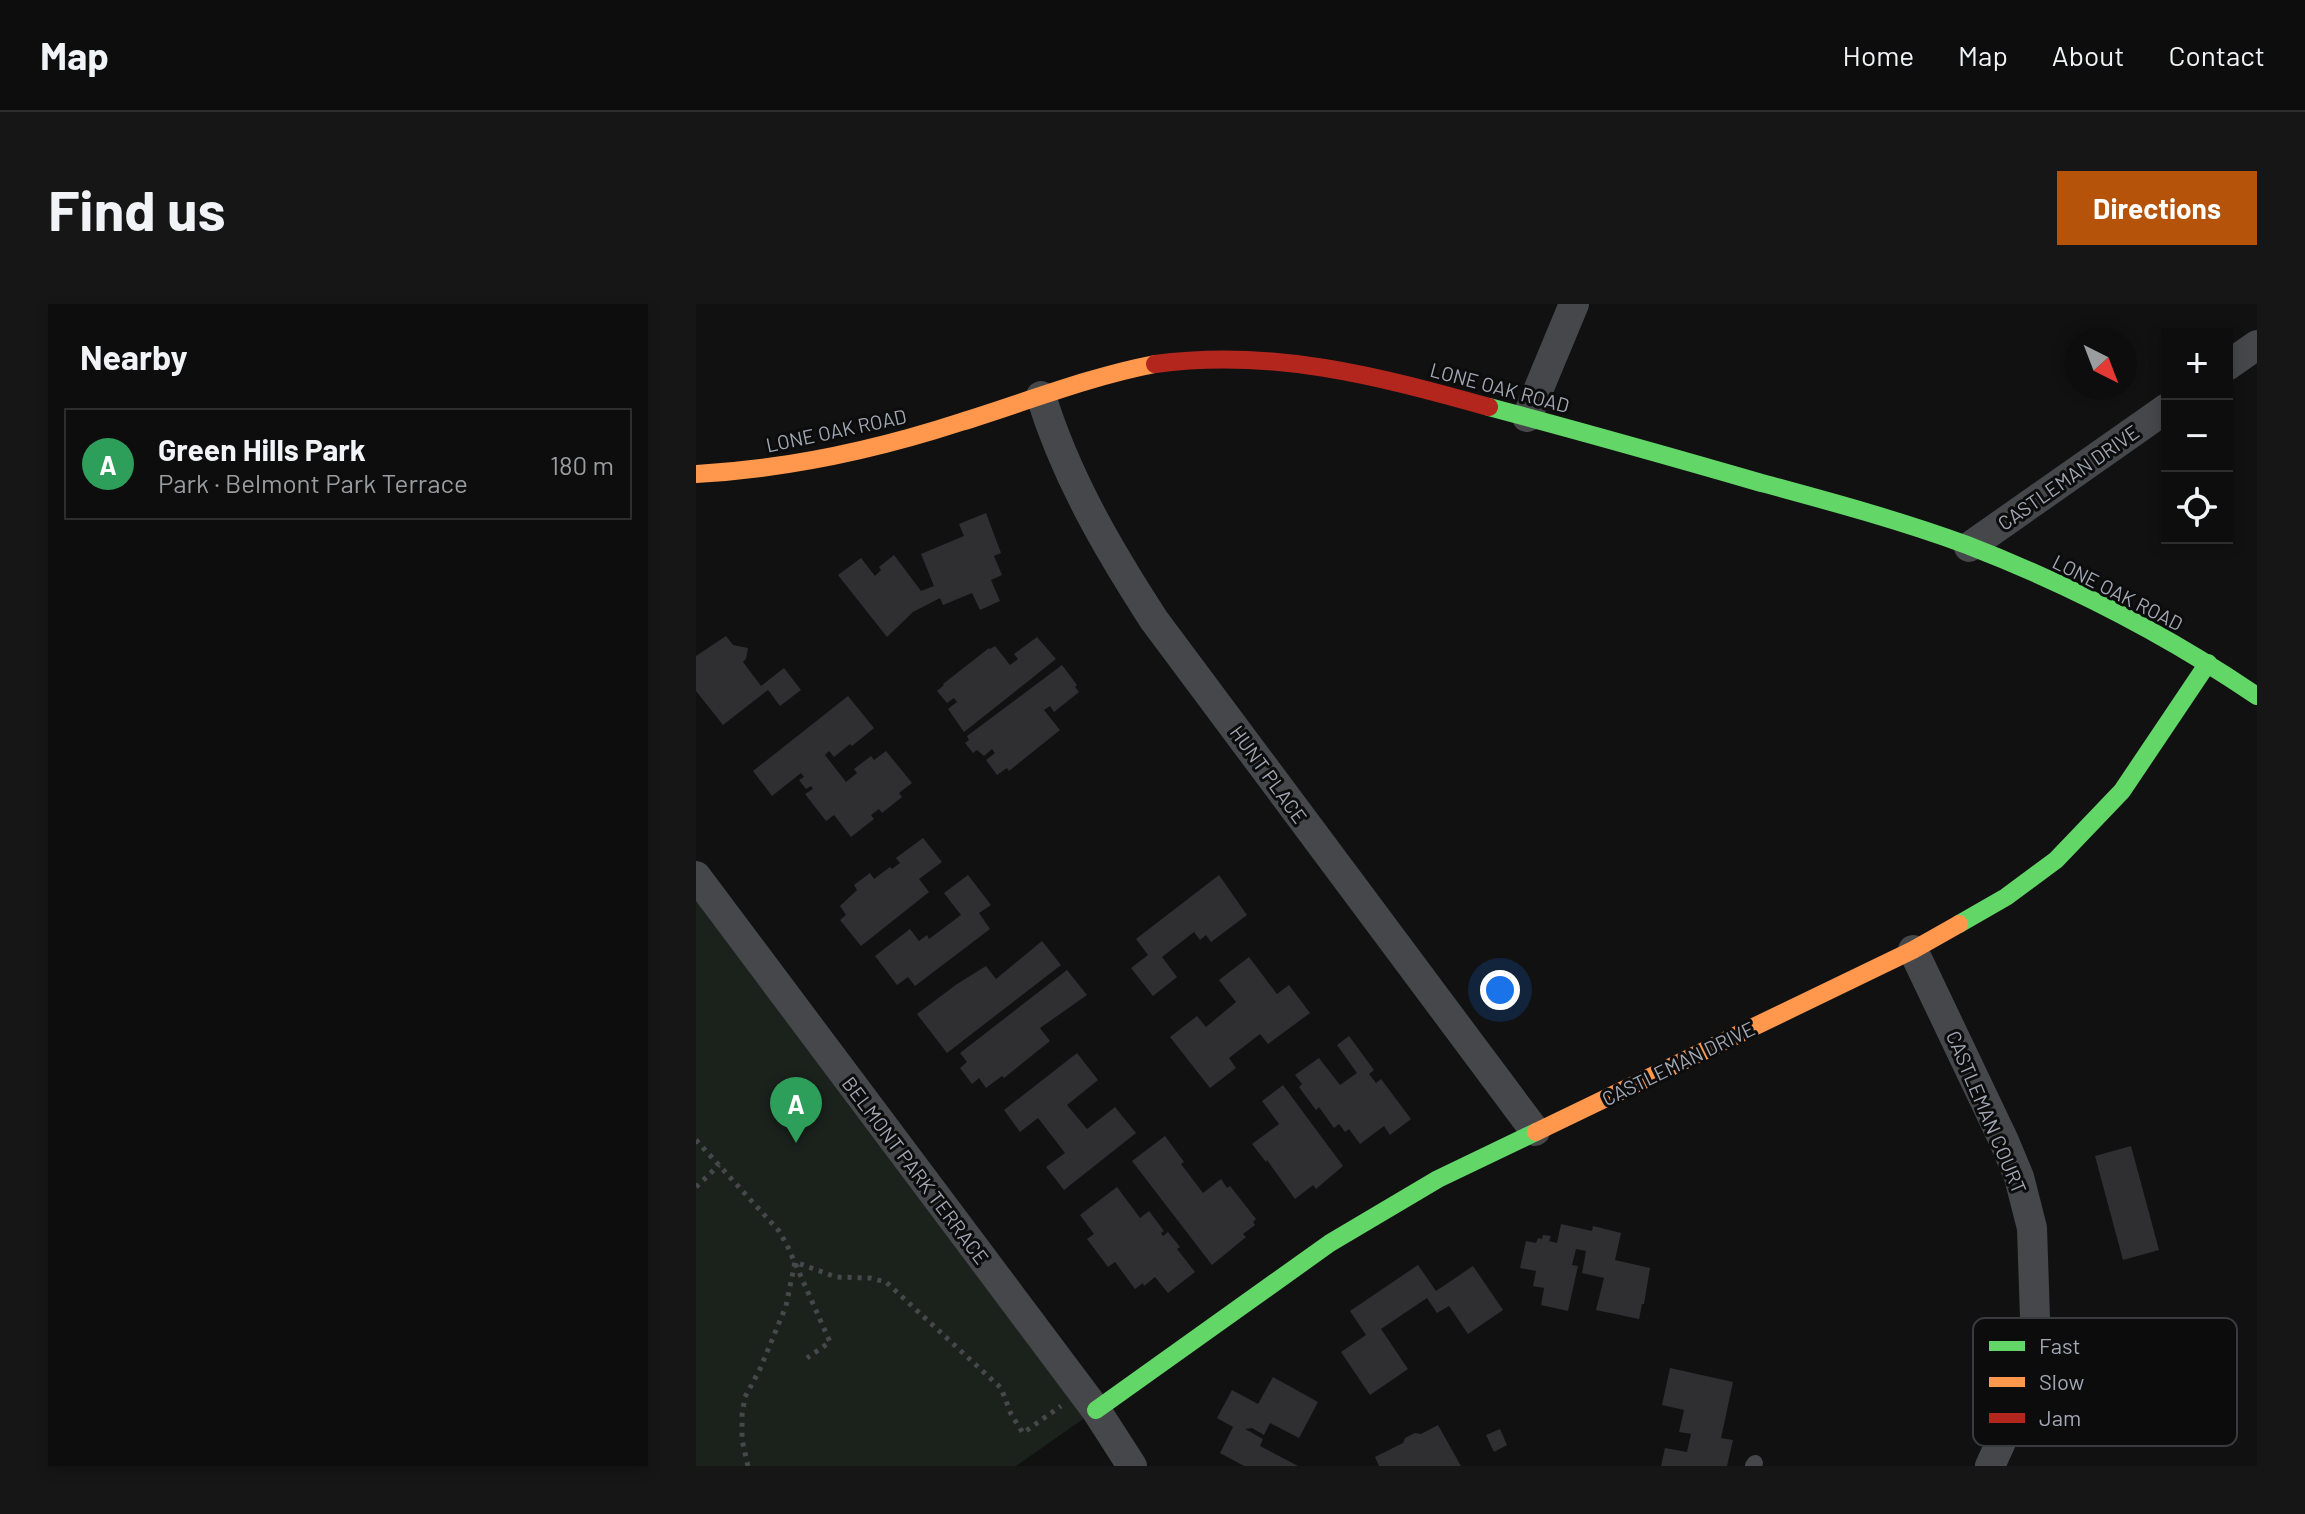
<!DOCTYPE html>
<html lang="en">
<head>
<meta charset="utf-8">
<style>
	:root { --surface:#0d0d0e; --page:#161617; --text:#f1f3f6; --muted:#9a9c9e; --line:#2d2d2e; --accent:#b45309 }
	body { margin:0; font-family:Barlow,sans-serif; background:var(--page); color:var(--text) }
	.controls { position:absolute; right:24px; top:24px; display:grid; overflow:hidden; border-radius:0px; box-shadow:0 4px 12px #0003 }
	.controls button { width:72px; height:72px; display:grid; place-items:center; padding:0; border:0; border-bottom:2px solid var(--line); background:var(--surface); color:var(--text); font:40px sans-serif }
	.compass { position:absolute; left:1369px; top:24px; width:72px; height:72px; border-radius:50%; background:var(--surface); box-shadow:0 4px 12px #0003; rotate:138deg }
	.you { position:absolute; left:804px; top:686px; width:28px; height:28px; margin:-20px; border:6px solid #fff; border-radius:50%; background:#1a73e8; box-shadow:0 0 0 12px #1a73e833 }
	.badge { display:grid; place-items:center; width:52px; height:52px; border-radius:50%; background:var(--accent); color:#fff; font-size:26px; font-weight:700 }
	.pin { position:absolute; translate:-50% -66px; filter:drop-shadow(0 2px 4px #0008) }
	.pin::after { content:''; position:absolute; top:42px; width:28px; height:24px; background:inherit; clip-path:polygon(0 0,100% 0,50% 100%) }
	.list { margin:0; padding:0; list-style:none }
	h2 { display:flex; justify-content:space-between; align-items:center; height:104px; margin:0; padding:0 32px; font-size:34px }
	h2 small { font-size:26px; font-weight:400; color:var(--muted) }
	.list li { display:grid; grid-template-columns:52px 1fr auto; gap:24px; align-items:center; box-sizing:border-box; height:112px; margin:0 16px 16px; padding:0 16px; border:2px solid var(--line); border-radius:0px }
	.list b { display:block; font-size:30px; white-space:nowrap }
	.list p { margin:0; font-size:26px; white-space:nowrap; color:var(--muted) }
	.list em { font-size:26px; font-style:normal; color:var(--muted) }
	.icon { flex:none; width:44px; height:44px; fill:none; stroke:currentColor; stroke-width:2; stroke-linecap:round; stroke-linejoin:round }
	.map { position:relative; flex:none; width:1561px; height:1162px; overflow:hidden; border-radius:0px }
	header { display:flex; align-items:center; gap:48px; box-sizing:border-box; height:112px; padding:0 40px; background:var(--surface); border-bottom:2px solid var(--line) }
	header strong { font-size:38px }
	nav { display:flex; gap:44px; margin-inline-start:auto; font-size:28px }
	.intro { display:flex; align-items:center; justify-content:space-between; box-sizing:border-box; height:192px; padding:0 48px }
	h1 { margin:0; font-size:56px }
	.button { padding:20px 36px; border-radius:0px; background:var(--accent); color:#fff; font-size:28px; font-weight:700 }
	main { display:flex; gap:48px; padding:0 48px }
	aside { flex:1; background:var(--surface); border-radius:0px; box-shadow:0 4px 12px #0003 }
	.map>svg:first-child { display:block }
	.green { fill:#1b221c }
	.building { fill:#2f2f31 }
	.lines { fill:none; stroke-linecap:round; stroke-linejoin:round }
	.path { stroke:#47484c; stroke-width:5; stroke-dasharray:4 6; stroke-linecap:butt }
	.lane { stroke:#45474a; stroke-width:16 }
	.street { stroke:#45474a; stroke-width:30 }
	.fast { stroke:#63d668; stroke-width:18 }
	.slow { stroke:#ff974d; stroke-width:18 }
	.jam { stroke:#b3261e; stroke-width:18 }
	.labels { text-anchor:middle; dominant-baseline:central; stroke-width:6; stroke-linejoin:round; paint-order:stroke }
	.street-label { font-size:20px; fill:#a1a8b4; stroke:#0c0c0d }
	.key { fill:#0c0c0d; stroke:#393b3f; stroke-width:2 }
	.key-label { font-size:22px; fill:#a1a8b4 }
</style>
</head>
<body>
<header>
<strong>Map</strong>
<nav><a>Home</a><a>Map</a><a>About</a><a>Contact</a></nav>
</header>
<div class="intro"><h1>Find us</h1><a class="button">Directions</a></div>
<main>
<aside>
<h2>Nearby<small></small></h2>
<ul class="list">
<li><span class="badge" style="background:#2e9e5b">A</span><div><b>Green Hills Park</b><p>Park · Belmont Park Terrace</p></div><em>180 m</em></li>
</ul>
</aside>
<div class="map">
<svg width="1561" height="1162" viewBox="0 0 1561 1162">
	<rect width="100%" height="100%" fill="#111112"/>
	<path class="green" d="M0 572 400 1106 320 1162H0Z"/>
	<g class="building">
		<path d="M290 209 305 249 298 252 306 271 295 276 304 297 284 306 276 289 247 301 244 294 217 308 191 333 142 271 165 254 179 272 185 266 183 263 198 251 225 287 238 282 225 250 268 232 263 220Z"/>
		<path d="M30 332 37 341 52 344 50 355 47 358 65 382 88 364 105 386 84 402 72 386 27 421 0 387V352Z"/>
		<path d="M341 333 360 355 268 428 252 405 261 398 258 394 251 399 241 387 248 381 247 380 293 344 294 345 299 342 314 361 322 355 318 350Z"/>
		<path d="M366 361 381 381 379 383 383 388 358 408 354 402 348 406 364 426 313 467 311 464 301 471 290 456 299 449 296 445 288 452 281 446 277 449 269 439 273 436 271 432Z"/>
		<path d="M152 392 178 424 156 442 154 440 138 453 133 447 129 451 150 478 161 469 158 465 175 452 178 456 190 447 216 479 203 489 206 493 186 509 183 505 175 511 178 515 155 533 138 511 130 517 109 490 117 485 115 482 110 485 103 476 108 473 105 469 76 492 57 467Z"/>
		<path d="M227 534 246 558 223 575 233 588 165 642 144 616 150 611 144 602 161 586 158 581 174 569 178 575 194 563 196 565 204 559 200 554Z"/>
		<path d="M272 571 295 601 283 609 294 625 219 682 212 673 201 681 179 652 214 625 223 637 231 631 233 635 265 611 248 589Z"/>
		<path d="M523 571 551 611 515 638 510 631 504 636 498 628 466 653 481 673 457 692 435 664 452 651 440 635Z"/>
		<path d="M346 637 365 661 251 749 221 710 261 680 290 662 300 675Z"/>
		<path d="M553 653 581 690 593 681 614 709 572 740 564 730 533 754 540 764 514 784 474 733 501 712 510 723 540 698 523 676Z"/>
		<path d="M371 666 391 691 344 724 354 737 308 774 306 772 290 784 283 774 276 780 264 764 271 758 264 749Z"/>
		<path d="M653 732 678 766 673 770 680 779 685 775 715 815 694 831 688 822 664 840 653 825 649 828 643 820 638 824 623 803 620 806 603 783 606 780 599 771 623 754 644 781 661 769 641 741Z"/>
		<path d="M381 749 402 776 371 801 391 825 419 803 440 829 368 886 350 863 369 849 342 814 324 828 308 806Z"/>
		<path d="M587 781 647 862 620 885 617 881 599 895 571 856 570 858 556 840 583 820 566 797Z"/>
		<path d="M469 832 488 858 485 860 507 889 525 875 531 884 534 882 560 915 557 918 559 921 547 930 550 933 516 961 436 857Z"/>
		<path d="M1435 842 1463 946 1427 956 1399 852Z"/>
		<path d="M421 883 444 914 453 907 468 927 465 929 467 932 472 928 484 943 481 945 499 968 472 989 459 973 448 982 447 979 439 985 419 958 412 963 391 935 398 930 384 911Z"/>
		<path d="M865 920 896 927 897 922 925 929 919 956 954 964 948 1000H946L943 1015 900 1006 908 974 886 969 890 947 880 945 876 961 882 962 872 1007 845 1001 848 984 837 982 840 967 824 964 830 937 840 939 842 934 846 935 847 931 855 932 853 937 861 939Z"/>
		<path d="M722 961 740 987 777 962 807 1006 772 1030 753 1002 741 1009 731 994 685 1025 712 1065 674 1091 645 1048 670 1031 654 1007Z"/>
		<path d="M974 1064 1037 1078 1025 1134 1037 1136 1031 1162H965L969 1144 991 1148 995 1130 983 1128 988 1106 966 1101Z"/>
		<path d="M577 1073 622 1098 603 1134 574 1119 568 1131 556 1124 549 1125 567 1135 564 1142 602 1162H548L524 1149 537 1123 521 1114 536 1086 562 1100Z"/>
		<path d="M742 1121 765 1162H683L679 1153 707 1139 709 1134 719 1129 725 1130Z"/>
		<path d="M804 1125 811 1141 798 1148 790 1131Z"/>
	</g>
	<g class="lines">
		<g class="path">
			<path d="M0 836 83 927 91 941 134 1038 111 1054"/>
			<path d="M0 883 23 861"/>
			<path d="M52 1162 46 1136V1111L49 1093 64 1065 90 1002 99 958 140 973 174 974 190 978 305 1084 315 1110 327 1129 365 1102"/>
		</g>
		<path class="lane" d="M1057 1162 1059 1159"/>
		<g class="street">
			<path d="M1531 62 1561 41"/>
			<path d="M345 92C370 173 412 245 458 316L839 827"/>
			<path d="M831 113 878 0"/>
			<path d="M1273 243 1471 104"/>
			<path d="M0 572 400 1106 436 1162"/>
			<path d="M1217 646 1308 837 1323 873 1336 924 1339 1014 1332 1060 1315 1116 1294 1162"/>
		</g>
		<g class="fast">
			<path d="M793 103C883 127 972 152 1062 178 1132 197 1203 216 1271 241 1372 280 1471 331 1561 392"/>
			<path d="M1263 620 1310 593 1360 556 1426 487 1512 359"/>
			<path d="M400 1106 634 939 742 875 840 828"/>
		</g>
		<g class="slow">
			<path d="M0 170C91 165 179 146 265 118 330 98 392 73 459 60"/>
			<path d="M840 828 1217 646 1263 620"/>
		</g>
		<path class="jam" d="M459 60C576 44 682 72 793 103"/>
	</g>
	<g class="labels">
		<g class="street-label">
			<text transform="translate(804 83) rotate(15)">LONE OAK ROAD</text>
			<text transform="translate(140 126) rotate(-12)">LONE OAK ROAD</text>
			<text transform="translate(1372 173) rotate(-35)">CASTLEMAN DRIVE</text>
			<text transform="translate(1422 288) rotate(27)">LONE OAK ROAD</text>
			<text transform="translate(573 470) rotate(54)">HUNT PLACE</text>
			<text transform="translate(982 759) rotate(-26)">CASTLEMAN DRIVE</text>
			<text transform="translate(1291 808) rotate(67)">CASTLEMAN COURT</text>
			<text transform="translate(220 866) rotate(53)">BELMONT PARK TERRACE</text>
		</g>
	</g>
	<rect x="1277" y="1014" width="264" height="128" rx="12" class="key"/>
	<rect x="1293" y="1037" width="36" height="10" fill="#63d668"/>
	<rect x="1293" y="1073" width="36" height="10" fill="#ff974d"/>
	<rect x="1293" y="1109" width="36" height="10" fill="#b3261e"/>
	<g class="key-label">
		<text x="1343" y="1050">Fast</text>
		<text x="1343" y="1086">Slow</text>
		<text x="1343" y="1122">Jam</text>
	</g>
</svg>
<div class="controls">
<button>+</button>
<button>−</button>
<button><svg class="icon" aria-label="locate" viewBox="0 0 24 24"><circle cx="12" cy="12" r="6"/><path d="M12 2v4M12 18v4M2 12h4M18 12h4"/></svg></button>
</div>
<svg class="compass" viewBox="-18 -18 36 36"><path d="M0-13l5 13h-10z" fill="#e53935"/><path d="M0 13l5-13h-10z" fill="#9a9c9e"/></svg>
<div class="you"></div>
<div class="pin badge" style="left:100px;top:839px;background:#2e9e5b">A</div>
</div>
</main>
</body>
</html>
